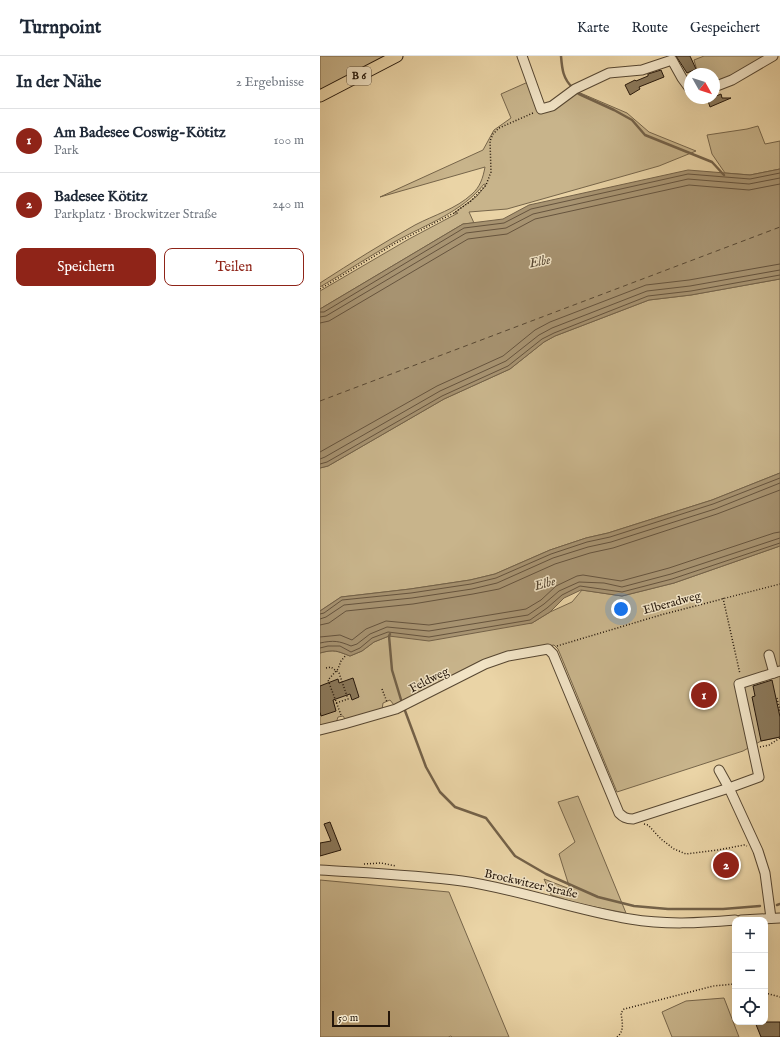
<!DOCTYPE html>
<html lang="de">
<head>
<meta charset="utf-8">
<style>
	:root { --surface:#fff; --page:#f6f6f7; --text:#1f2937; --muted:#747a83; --line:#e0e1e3; --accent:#8f2418 }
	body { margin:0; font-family:"IM FELL English",serif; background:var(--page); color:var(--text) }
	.controls { position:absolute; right:12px; bottom:12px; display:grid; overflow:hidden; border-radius:8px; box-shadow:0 4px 16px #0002 }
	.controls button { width:36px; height:36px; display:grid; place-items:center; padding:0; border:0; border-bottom:1px solid var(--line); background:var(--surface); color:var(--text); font:20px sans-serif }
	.compass { position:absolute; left:364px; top:12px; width:36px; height:36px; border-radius:50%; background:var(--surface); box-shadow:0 4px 16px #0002; rotate:129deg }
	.scale { position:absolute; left:12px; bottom:10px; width:58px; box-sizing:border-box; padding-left:4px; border:2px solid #24160a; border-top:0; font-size:11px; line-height:14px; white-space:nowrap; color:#24160a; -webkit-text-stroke:3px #f1e3c5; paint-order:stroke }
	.you { position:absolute; left:301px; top:553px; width:14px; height:14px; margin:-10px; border:3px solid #fff; border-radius:50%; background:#1a73e8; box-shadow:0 0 0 6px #1a73e833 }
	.badge { display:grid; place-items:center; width:26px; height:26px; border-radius:50%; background:var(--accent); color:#fff; font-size:13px; font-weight:700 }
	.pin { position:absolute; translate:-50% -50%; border:2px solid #fff; box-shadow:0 1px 4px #0006 }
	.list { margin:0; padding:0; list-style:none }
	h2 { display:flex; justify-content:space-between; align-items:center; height:52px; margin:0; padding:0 16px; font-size:17px }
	h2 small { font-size:13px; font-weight:400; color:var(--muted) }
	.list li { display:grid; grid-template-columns:26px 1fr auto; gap:12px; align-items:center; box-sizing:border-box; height:64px; padding:0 16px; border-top:1px solid var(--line) }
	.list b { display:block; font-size:15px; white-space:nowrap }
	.list p { margin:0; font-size:13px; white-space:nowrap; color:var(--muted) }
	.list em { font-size:13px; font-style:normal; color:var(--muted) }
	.actions { display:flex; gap:8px; padding:12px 16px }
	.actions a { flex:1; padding:9px 0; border:1px solid var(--accent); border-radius:8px; text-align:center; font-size:14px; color:var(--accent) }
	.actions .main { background:var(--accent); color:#fff }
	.icon { flex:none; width:22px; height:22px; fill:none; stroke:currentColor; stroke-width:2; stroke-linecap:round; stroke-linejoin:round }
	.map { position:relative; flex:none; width:460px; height:981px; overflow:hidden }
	header { display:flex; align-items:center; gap:24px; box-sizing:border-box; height:56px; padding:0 20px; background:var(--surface); border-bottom:1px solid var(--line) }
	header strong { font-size:19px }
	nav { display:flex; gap:22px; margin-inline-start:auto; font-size:14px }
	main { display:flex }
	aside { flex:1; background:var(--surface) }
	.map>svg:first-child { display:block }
	.green { fill:#c8b48b; stroke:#76654a }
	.water { fill:#a79371; stroke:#736148 }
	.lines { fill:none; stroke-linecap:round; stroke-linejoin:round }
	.shore { stroke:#66543e; stroke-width:1 }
	.stream { stroke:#736148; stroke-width:2.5 }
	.ferry { stroke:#584833; stroke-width:1; stroke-dasharray:5 4; stroke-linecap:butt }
	.building { fill:#8b795b; stroke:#24160a }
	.minor-casing { stroke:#564631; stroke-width:11 }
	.major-casing { stroke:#24160a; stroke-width:13 }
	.path { stroke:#24160a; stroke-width:1.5; stroke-dasharray:1 2; stroke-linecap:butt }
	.minor { stroke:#f1e3c5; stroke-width:9 }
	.major { stroke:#ead4a6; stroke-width:11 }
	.labels { text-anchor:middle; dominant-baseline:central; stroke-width:3; stroke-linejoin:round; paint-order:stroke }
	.shield { fill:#f1e3c5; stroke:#625442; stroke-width:1 }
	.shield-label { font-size:11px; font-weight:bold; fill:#24160a }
	.street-label { font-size:12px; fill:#24160a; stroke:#f1e3c5 }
	.water-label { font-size:13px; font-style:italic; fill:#584833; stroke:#f1e3c5 }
</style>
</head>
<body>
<header>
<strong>Turnpoint</strong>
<nav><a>Karte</a><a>Route</a><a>Gespeichert</a></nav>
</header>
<main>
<aside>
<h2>In der Nähe<small>2 Ergebnisse</small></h2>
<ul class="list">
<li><span class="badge">1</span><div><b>Am Badesee Coswig-Kötitz</b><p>Park</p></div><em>100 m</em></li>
<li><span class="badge">2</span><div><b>Badesee Kötitz</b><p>Parkplatz · Brockwitzer Straße</p></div><em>240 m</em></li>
</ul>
<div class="actions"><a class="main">Speichern</a><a>Teilen</a></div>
</aside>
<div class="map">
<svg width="460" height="981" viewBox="0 0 460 981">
	<rect width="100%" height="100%" fill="#ead4a6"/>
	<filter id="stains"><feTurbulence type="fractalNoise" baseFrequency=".005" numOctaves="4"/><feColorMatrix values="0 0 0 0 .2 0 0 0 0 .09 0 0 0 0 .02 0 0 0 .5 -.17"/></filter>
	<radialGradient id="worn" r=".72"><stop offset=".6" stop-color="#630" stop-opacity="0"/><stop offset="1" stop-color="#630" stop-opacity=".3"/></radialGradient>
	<g class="green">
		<path d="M0 0H68L0 35Z"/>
		<path d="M384 0H444L408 22 394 27V18H378L374 4Z"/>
		<path d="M208 26 218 54 258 36 307 57 329 76 376 95 339 110 187 153 149 156 154 167 143 168 0 253V235L89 183 138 157H134L157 140 166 129 164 128C142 156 107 168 76 185 50 200 25 216 0 231V227C31 207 63 187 95 169 114 159 136 153 152 138 160 131 163 122 165 111L60 141 163 94 174 74 191 62 181 38Z"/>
		<path d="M438 70 445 88 460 85V113L430 119 405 117 392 98 387 79 427 73Z"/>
		<path d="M460 223V417L392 444 288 477 266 482 230 494 175 518 150 524 90 533 21 541 0 555V412L8 410 124 343 190 313 224 286 235 280 329 244 371 239Z"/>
		<path d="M460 490V681L441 685 423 695 297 736 238 593 234 589 188 597 74 649 70 644 63 647 62 654 25 663 23 660 18 661C17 669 7 669 0 670V597C14 593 17 595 30 600L42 595 54 586 69 580 212 567 230 556 252 546 262 534 302 540 354 527Z"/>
		<path d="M258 740 306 857 259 848 231 839 224 823 250 833 239 798 255 786 238 746Z"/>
		<path d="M0 824 129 836 189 981H132L131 980 128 981H0Z"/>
		<path d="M404 942 419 981H352L342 956 366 945Z"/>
	</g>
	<g class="water">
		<path d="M460 113V223L371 239 329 244 235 280 224 286 190 313 124 343 8 410 0 412V253L143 168 183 163 209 149 368 114 430 119Z"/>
		<path d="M460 417V490L354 527 302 540 261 534 244 542 230 556 212 567 109 585 69 580 54 586 42 595 30 600C17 595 15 593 0 597V555L21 541 90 533 150 524 175 518 230 494 266 482 288 477 392 444Z"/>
	</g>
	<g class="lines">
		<g class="shore">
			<path d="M0 256H4L144 172 184 167 211 153 368 118 430 123 460 117"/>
			<path d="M0 261 6 260 146 177 186 172 213 158 368 123 429 128 460 122"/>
			<path d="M0 267 9 265 148 183 187 178 215 163 369 129 429 134 460 128"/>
			<path d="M0 396 117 330 183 300 215 274 230 266 326 229 369 224 460 208"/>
			<path d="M0 403 5 401 120 335 186 305 219 279 232 272 327 235 370 230 460 214"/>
			<path d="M0 408 7 406 122 340 188 310 222 283 234 277 328 240 371 235 460 219"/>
			<path d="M0 558 4 557 22 544 91 537 151 528 176 522 231 498 267 486 290 481 393 448 460 422"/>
			<path d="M0 563 6 561 24 549 92 542 152 533 177 527 233 502 268 491 291 486 395 453 460 427"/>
			<path d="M0 569 9 567 26 555 93 548 153 538 179 533 235 508 270 497 293 492 397 458 460 434"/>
			<path d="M0 581 20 579 32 584 46 573 66 565 109 569 206 553 221 544 236 530 257 520 263 519 301 525 349 512 454 477 460 476"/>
			<path d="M0 587C14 584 19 585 31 590L37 588 50 578 67 571 109 575 208 559 224 548 239 535 259 526 284 527 302 531 351 518 460 482"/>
			<path d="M0 592 8 590H20L31 596 40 592 52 582 68 576 109 581 210 564 227 552 242 539 260 530 302 536 352 523 460 487"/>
		</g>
		<g class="stream">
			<path d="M241 0C242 13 243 23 253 32"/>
			<path d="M256 36 259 38 294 54 312 64 325 79 392 106 404 119"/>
			<path d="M70 578 69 580 72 614 82 647"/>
			<path d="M84 652 106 711 120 736 135 751 166 762 195 800 226 818 278 841 314 850 348 853H403L440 850"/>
			<path d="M457 849 460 848"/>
		</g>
		<path class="ferry" d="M0 345 460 171"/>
	</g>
	<g class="building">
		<path d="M356 0H370L376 13 367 17Z"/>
		<path d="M341 14 344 21 319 31 320 33 310 39 305 29 315 24 316 25 328 20V18Z"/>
		<path d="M401 38 402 42H411L390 51 387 42H394V41Z"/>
		<path d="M33 622 39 641 32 644 30 638 13 644 16 655 1 660 0 656V630L18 623 19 627Z"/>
		<path d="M452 624 460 661V681L441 685 432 641 435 640 433 630Z"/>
		<path d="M10 766 21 794 0 800V787L11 785 4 768Z"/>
		<path d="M435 966H460V981H441Z"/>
	</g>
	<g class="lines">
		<g class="minor-casing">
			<g id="minor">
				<path d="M202 0 221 53 232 50 255 33 289 17 322 14 352 4 362 22 370 33"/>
				<path d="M394 31 412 24 453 0"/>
				<path d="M449 599 454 617"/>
				<path d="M0 674 24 668 76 653 165 608 188 600 228 593 233 598 299 757C303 761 306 763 313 763L409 732 438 795 445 817 451 862"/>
				<path d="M399 714 409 732 439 721 419 628 460 615"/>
				<path d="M0 814C47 817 95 819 142 825 199 833 253 854 310 863 345 869 380 867 415 864"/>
				<path d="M421 864 460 862"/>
			</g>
		</g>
		<g class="major-casing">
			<path id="major" d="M0 40 77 0"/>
		</g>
		<g class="path">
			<path d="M0 233 74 188 134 157 151 145 166 129 171 116 170 85 173 78 179 72 213 57"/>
			<path d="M403 542 420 618"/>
			<path d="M237 590 344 558 460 528"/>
			<path d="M6 612 11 611 19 617 28 643 16 647"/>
			<path d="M62 633 67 646"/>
			<path d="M457 642 460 655"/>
			<path d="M21 659 8 624 18 613 21 605 26 599"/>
			<path d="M440 691 449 689 460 682"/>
			<path d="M324 768 328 769 341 783 354 793 366 798 398 794 424 789 427 790"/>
			<path d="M44 808 61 807 76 810"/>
			<path d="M445 937 460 941"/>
			<path d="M297 981C305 975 302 965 301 957L304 953 393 930 415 928"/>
		</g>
		<use href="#minor" class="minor"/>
		<use href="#major" class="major"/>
	</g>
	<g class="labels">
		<rect class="shield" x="27" y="11" width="24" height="18" rx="3"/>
		<g class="shield-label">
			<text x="39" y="20">B 6</text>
		</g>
		<g class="street-label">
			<text transform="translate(352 547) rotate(-15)">Elberadweg</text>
			<text transform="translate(109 624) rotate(-27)">Feldweg</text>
			<text transform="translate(211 828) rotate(13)">Brockwitzer Straße</text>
		</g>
		<g class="water-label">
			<text transform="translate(220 206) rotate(-11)">Elbe</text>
			<text transform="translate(225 528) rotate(-16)">Elbe</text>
		</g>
	</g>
	<rect width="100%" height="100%" filter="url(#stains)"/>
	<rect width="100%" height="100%" fill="url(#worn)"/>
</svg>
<div class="controls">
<button>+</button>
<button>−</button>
<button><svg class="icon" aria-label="locate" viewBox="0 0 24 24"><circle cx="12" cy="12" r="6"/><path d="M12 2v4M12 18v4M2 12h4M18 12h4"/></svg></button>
</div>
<svg class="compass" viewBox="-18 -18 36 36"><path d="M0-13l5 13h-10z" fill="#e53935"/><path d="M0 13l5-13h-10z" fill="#747a83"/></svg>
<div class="scale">50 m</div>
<div class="you"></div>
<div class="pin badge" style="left:384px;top:639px">1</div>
<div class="pin badge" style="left:406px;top:809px">2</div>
</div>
</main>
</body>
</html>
